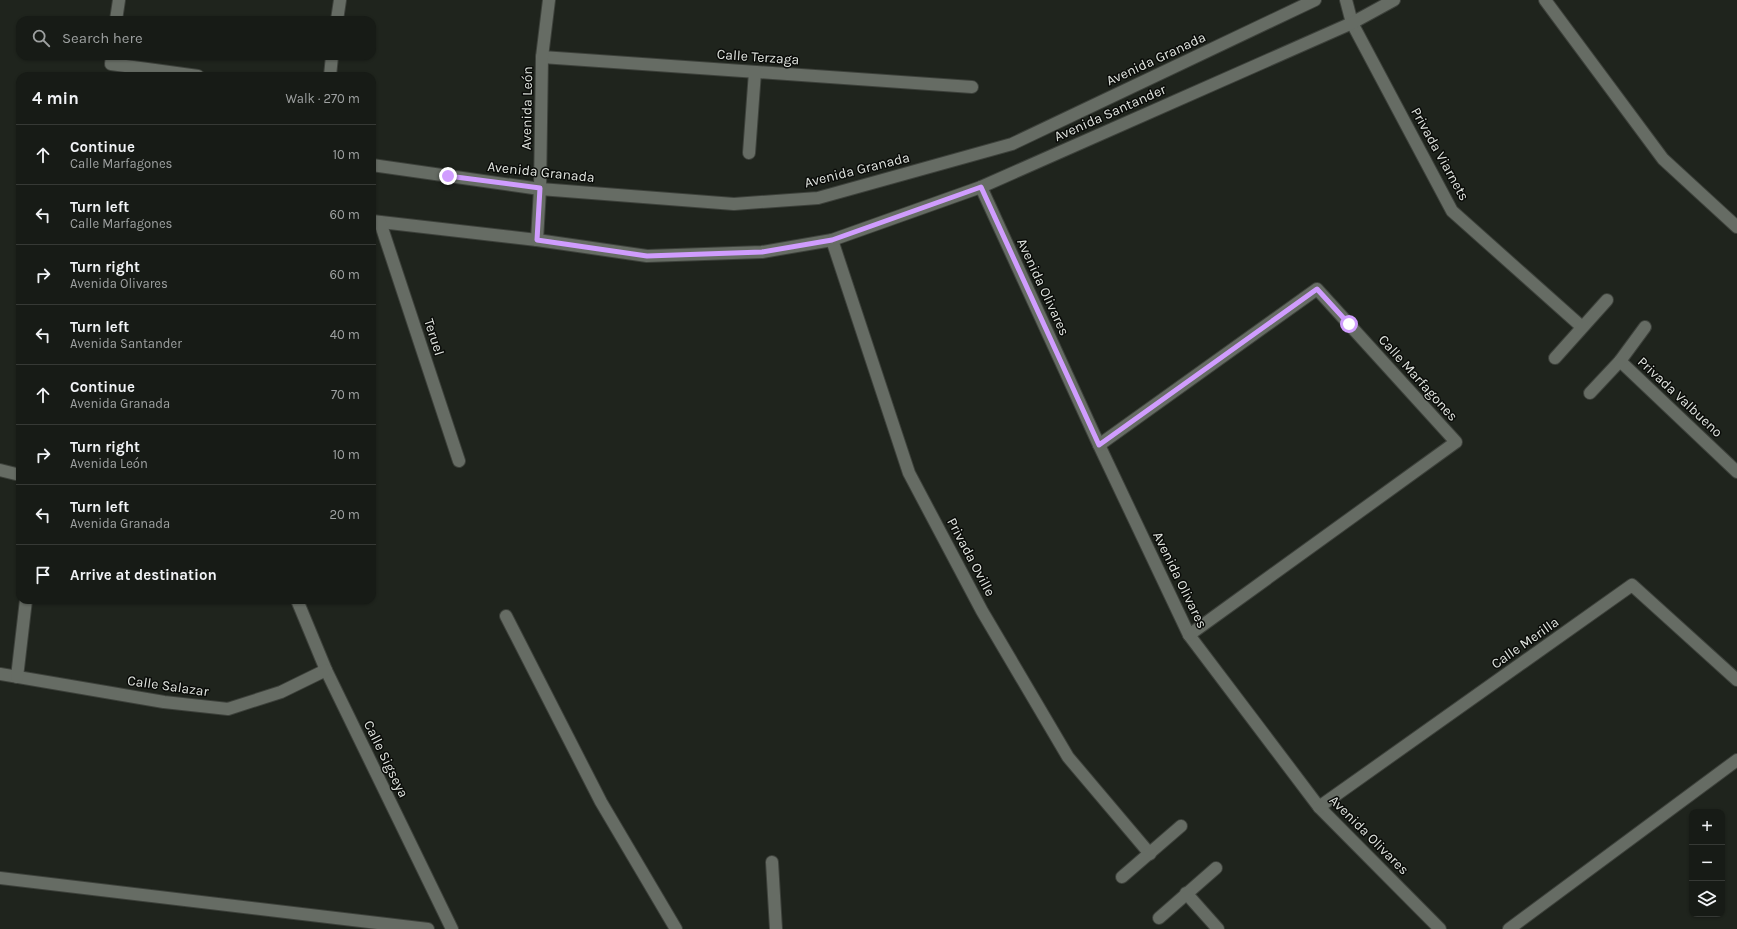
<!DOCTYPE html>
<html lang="en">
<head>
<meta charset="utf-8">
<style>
	:root { --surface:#171b16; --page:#20241f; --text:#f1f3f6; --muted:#9ea1a1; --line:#363935 }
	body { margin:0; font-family:Karla,sans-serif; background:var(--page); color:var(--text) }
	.controls { position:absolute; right:12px; bottom:12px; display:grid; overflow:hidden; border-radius:8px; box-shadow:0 1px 3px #0004 }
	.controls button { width:36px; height:36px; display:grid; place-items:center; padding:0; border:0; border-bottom:1px solid var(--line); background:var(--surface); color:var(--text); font:20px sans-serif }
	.stop { position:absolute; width:12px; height:12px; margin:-9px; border:3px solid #d09dfe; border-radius:50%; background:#fff }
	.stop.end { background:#d09dfe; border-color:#fff; box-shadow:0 1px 4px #0008 }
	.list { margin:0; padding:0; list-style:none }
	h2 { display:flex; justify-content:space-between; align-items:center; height:52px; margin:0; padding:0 16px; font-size:17px }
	h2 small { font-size:13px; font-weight:400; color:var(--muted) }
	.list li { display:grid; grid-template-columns:26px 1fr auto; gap:12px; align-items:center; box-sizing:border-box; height:60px; padding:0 16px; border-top:1px solid var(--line) }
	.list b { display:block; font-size:15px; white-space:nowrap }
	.list p { margin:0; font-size:13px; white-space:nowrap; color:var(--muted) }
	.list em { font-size:13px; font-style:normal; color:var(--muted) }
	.icon { flex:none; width:22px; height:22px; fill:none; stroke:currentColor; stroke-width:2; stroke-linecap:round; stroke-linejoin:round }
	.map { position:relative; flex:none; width:1737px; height:929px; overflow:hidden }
	.search { position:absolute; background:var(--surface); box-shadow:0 1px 3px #0004; left:16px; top:16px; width:360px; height:44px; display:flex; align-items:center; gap:10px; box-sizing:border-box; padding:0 14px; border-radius:12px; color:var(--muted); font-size:15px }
	.panel { position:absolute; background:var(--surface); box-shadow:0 1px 3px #0004; left:16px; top:72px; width:360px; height:532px; border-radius:12px }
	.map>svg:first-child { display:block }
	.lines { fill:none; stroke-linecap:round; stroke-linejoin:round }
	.minor-casing { stroke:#3d413b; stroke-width:14 }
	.minor { stroke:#666c64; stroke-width:12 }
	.route { stroke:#d09dfe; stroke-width:5 }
	.labels { text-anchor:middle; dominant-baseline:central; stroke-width:3; stroke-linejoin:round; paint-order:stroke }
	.street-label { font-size:14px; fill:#e0e4df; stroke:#0a0c09 }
</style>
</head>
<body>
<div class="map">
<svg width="1737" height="929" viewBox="0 0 1737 929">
	<rect width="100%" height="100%" fill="#1f241d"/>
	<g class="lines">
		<g class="minor-casing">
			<g id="minor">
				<path d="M1346 0 1352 23 1452 211 1582 327"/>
				<path d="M1545 0 1663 159 1737 227"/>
				<path d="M116 20 119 0"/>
				<path d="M337 20 340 0"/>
				<path d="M112 56 111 64 198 76"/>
				<path d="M542 57 972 87"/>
				<path d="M330 76 332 56"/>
				<path d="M749 153 755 72"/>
				<path d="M372 165 540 189 734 204 818 198 1012 144 1315 0"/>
				<path d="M981 187 1099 445 1189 635 1319 807 1440 929"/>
				<path d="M372 221 537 240 647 256 762 252 832 240 981 187 1352 23 1394 0"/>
				<path d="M380 222 459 461"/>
				<path d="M537 240 540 189 542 57 549 0"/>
				<path d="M832 240 909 473 982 611 1068 757 1150 854"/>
				<path d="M1555 358 1607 300"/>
				<path d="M1620 361 1737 472"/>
				<path d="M1590 393 1620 361 1645 327"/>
				<path d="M1099 445 1317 289 1456 442 1189 635"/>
				<path d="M0 470 20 475"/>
				<path d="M297 600 326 670 452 929"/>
				<path d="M506 616 601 802 676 929"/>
				<path d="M0 674 164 702 228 709 281 692 326 670"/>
				<path d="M17 677 26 600"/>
				<path d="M1319 807 1632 585 1737 680"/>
				<path d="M772 862 776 929"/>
				<path d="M1122 877 1181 826"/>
				<path d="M0 878 428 929"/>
				<path d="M1186 893 1218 929"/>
				<path d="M1159 918 1216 868"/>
				<path d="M1509 929 1737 760"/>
			</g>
		</g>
		<use href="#minor" class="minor"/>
	</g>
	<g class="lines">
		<path class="route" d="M448 176 540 188 537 240 647 256 762 252 832 240 981 187 1099 445 1317 289 1349 324"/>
	</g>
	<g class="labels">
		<g class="street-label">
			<text transform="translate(758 57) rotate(4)">Calle Terzaga</text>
			<text transform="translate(1156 59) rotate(-25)">Avenida Granada</text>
			<text transform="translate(527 108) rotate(-89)">Avenida León</text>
			<text transform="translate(1110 113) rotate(-24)">Avenida Santander</text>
			<text transform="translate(1440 154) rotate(61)">Privada Viarnets</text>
			<text transform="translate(857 170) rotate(-14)">Avenida Granada</text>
			<text transform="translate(541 172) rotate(6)">Avenida Granada</text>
			<text transform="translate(1043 287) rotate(65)">Avenida Olivares</text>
			<text transform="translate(434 337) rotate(72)">Teruel</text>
			<text transform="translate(1418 378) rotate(48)">Calle Marfagones</text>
			<text transform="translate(1680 397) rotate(43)">Privada Valbueno</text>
			<text transform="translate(971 557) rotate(62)">Privada Oville</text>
			<text transform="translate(1180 580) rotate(64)">Avenida Olivares</text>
			<text transform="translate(1525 643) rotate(-35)">Calle Merilla</text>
			<text transform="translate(168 686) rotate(8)">Calle Salazar</text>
			<text transform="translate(386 759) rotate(64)">Calle Sigseya</text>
			<text transform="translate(1369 835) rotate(45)">Avenida Olivares</text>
		</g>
	</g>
</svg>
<div class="controls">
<button>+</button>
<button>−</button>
<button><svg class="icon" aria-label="layers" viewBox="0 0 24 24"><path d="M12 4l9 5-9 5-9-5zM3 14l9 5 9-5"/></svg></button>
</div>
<div class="stop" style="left:1349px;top:324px"></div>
<div class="stop end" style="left:448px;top:176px"></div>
<div class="search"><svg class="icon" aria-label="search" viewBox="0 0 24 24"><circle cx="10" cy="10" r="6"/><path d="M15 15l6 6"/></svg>Search here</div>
<section class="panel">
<h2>4 min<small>Walk · 270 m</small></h2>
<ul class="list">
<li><svg class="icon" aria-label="ahead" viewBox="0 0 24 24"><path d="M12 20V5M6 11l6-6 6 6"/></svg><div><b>Continue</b><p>Calle Marfagones</p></div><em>10 m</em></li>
<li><svg class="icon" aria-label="left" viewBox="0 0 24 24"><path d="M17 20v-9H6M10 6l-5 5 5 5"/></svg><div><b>Turn left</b><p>Calle Marfagones</p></div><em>60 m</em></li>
<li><svg class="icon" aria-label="right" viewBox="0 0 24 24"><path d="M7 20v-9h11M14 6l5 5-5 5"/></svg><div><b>Turn right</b><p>Avenida Olivares</p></div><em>60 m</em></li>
<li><svg class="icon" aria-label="left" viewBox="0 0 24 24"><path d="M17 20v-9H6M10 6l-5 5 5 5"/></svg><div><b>Turn left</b><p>Avenida Santander</p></div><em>40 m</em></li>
<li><svg class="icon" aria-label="ahead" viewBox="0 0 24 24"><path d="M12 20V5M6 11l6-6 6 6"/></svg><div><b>Continue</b><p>Avenida Granada</p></div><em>70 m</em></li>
<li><svg class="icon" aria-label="right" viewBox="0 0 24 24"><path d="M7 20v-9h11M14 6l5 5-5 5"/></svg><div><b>Turn right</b><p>Avenida León</p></div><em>10 m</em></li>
<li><svg class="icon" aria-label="left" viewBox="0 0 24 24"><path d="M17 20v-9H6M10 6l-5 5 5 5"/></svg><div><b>Turn left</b><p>Avenida Granada</p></div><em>20 m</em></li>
<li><svg class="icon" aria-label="arrive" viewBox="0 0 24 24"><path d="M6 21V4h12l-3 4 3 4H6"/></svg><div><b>Arrive at destination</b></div></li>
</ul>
</section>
</div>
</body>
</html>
